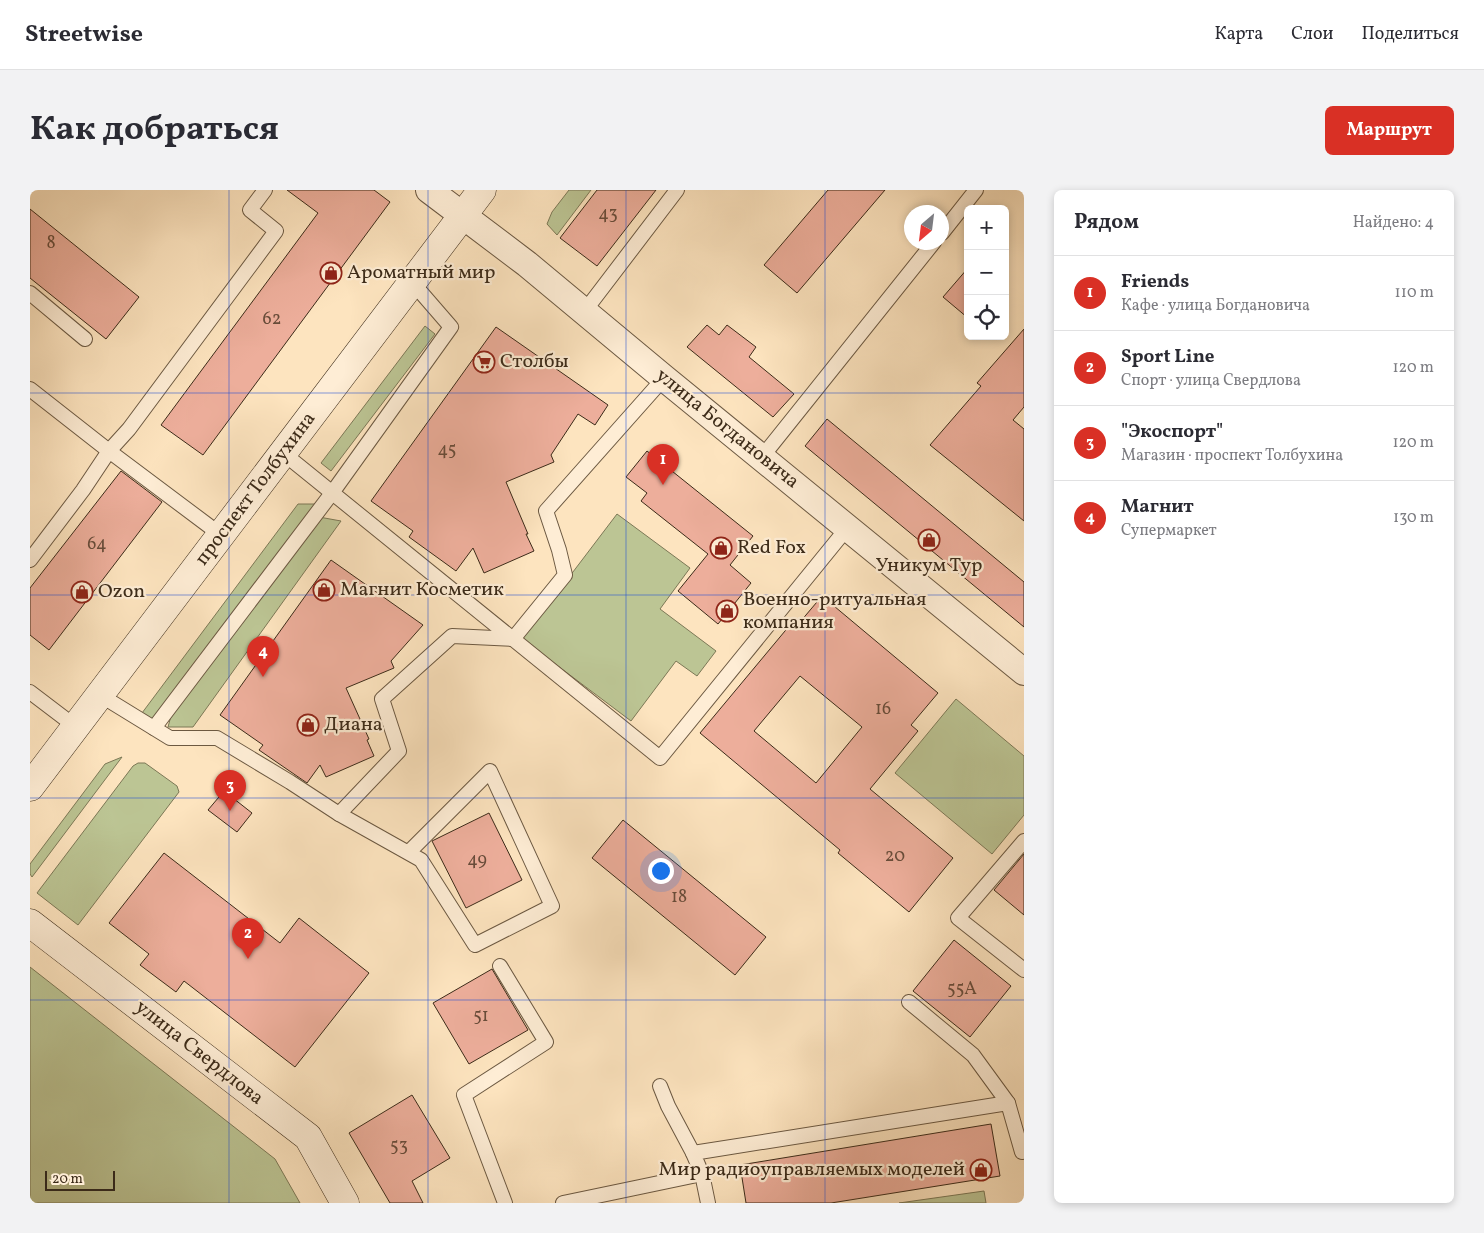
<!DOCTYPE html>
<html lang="ru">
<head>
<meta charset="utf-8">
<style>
	:root { --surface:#fff; --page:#f2f2f3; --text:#2b2b33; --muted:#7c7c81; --line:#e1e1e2; --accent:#d93025 }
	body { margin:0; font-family:Vollkorn,serif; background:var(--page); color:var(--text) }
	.controls { position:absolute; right:15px; top:15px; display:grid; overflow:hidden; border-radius:8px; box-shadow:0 2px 8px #0003 }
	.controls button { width:45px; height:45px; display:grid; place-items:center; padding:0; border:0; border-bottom:1px solid var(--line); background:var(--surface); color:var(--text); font:25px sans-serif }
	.compass { position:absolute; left:874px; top:15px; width:45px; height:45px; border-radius:50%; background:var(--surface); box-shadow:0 2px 8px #0003; rotate:208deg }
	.scale { position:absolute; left:15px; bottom:12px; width:70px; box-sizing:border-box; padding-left:5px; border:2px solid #3c2b19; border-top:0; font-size:14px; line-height:18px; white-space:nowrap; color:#3c2b19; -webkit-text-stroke:4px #feedd5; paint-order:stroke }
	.you { position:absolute; left:630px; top:680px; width:18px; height:18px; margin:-12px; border:4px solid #fff; border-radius:50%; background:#1a73e8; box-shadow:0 0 0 8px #1a73e833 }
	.badge { display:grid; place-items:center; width:32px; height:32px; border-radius:50%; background:var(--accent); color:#fff; font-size:16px; font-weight:700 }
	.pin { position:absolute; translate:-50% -41px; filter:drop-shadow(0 1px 2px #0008) }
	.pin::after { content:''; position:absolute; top:26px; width:18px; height:15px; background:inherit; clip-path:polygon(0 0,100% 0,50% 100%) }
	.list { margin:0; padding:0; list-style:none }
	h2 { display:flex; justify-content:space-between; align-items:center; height:65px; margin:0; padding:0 20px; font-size:21px }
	h2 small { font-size:16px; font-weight:400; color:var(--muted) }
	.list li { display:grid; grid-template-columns:32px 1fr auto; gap:15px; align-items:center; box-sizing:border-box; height:75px; padding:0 20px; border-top:1px solid var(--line) }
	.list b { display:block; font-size:19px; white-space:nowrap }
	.list p { margin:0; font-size:16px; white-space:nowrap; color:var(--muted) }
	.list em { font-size:16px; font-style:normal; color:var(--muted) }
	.icon { flex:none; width:28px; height:28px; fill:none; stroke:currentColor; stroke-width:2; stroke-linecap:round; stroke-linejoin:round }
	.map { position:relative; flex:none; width:994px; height:1013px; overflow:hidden; border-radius:8px }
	header { display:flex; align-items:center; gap:30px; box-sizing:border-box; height:70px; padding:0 25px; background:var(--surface); border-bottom:1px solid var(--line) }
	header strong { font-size:24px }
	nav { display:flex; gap:28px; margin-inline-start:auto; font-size:18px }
	.intro { display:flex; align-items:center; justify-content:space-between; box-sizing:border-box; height:120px; padding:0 30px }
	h1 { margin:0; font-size:35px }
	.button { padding:12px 22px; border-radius:8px; background:var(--accent); color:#fff; font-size:18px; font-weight:700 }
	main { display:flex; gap:30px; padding:0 30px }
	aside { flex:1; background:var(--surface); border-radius:8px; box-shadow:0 2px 8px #0003 }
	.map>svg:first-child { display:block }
	.green { fill:#bcc594; stroke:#7c7856 }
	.building { fill:#edae9b; stroke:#3c2b19; fill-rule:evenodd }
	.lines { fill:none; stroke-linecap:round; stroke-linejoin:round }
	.lane-casing { stroke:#6c5942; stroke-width:16 }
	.street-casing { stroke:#6c5942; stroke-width:28 }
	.secondary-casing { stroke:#3c2b19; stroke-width:29 }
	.lane { stroke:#feedd5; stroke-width:14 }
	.street { stroke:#feedd5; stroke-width:26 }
	.secondary { stroke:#feedd5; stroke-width:28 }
	.grid { fill:none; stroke:#1d4ed8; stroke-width:1; stroke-opacity:0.55 }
	.labels { text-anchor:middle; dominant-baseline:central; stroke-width:4.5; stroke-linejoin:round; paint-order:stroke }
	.number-label { font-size:18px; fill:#684c3a }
	.poi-label { font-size:20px; fill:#3c2b19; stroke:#feedd5; text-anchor:start }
	.street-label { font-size:20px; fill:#3c2b19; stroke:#feedd5 }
</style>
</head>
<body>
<header>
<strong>Streetwise</strong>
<nav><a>Карта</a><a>Слои</a><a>Поделиться</a></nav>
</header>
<div class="intro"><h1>Как добраться</h1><a class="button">Маршрут</a></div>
<main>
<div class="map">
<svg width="994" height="1013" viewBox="0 0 994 1013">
	<rect width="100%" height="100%" fill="#fde4bf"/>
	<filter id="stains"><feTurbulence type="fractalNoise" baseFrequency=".004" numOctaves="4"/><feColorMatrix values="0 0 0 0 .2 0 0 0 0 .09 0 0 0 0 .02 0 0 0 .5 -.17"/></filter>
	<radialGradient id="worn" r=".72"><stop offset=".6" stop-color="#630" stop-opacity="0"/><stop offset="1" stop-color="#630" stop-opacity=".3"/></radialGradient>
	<g class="green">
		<path d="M539 0H561L527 45 517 34 522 22Z"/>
		<path d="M395 136 405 144 301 281 291 273Z"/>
		<path d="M268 314H285L123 531 112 523Z"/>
		<path d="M587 324 660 378 630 419 686 461 667 486 646 471 601 531 492 449Z"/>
		<path d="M289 327 311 331 163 537H138L141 526Z"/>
		<path d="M926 509 994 566V625L962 664 865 583Z"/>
		<path d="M92 567 2 687 0 684V674L75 574Z"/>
		<path d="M108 573H115L147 596 149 602 48 735 7 703 103 576Z"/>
		<path d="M0 777 245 969 270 1013H0Z"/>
		<path d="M954 1001 956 1013H869Z"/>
	</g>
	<g class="building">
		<path d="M257 0H344L360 12 173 265 131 235 288 23Z"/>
		<path d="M567 0H626L567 76 530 48Z"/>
		<path d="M798 0H855L767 103 734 75Z"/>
		<path d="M0 19 109 107 76 149 0 88Z"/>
		<path d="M938 78V128L913 107Z"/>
		<path d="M677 135 689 145 697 135 726 157 719 167 764 204 743 227 657 157Z"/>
		<path d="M466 137 578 215 565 235 548 224 521 265 524 272 476 292 498 344H496L504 361 454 383 443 358 426 381 379 347 383 341 341 311Z"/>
		<path d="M994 139V217L983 230 994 239V331L900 255 951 196 947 193Z"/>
		<path d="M797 229 994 392V437L775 256Z"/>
		<path d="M617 261 723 346 700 375 721 393 688 434 648 401 678 364 611 311 617 303 596 287Z"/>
		<path d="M91 281 132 312 19 460 0 445V398Z"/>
		<path d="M301 370 393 435 361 471 364 478 316 498 339 549 337 550 344 566 296 587 290 575 277 593 229 560 233 555 190 525Z"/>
		<path d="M792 406 908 503 881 535 888 541 840 599 923 668 879 722 808 663 810 660 670 543 760 435 765 438ZM770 486 832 537 786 593 724 541Z"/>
		<path d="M194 601 222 623 207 642 178 620Z"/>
		<path d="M459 623 492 690 436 718 402 651Z"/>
		<path d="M593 630 736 747 705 785 562 668Z"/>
		<path d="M134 663 250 753 269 728 339 783 265 877 154 791 146 802 110 775 119 764 79 733Z"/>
		<path d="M994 664V725L964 700Z"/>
		<path d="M924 750 981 796 940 847 883 801Z"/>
		<path d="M462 779 498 840 439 874 403 813Z"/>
		<path d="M382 905 420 968 382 991 393 1013H360L319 943Z"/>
		<path d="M961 934 970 986 801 1013H716L710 975Z"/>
	</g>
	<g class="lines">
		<g class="lane-casing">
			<g id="lane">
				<path d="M912 43 946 0"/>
				<path d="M0 103 55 149"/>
				<path d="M554 122 647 0"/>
				<path d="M0 199 79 261 191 345"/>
				<path d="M253 263 630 568 818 337"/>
				<path d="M732 267 904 52"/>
				<path d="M0 370 53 300 79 261 99 239 246 41 220 20 235 0"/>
				<path d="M0 502 46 537"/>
				<path d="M70 505 140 548H187L260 592 309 624 391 670 445 755 522 716 460 581 379 662"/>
				<path d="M124 538 302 303 421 137 382 92"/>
				<path d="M309 624 369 561 352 509 422 446 483 449 535 385 529 360 516 321 634 188"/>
				<path d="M994 651 928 728 994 780"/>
				<path d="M470 776 516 852 434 905 475 1013"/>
				<path d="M879 812 943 865 978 913"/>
				<path d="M630 896 638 916 663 963"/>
				<path d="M533 1013 672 984"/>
				<path d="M678 1013 672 984 663 963 978 913 992 962"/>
			</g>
		</g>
		<g class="street-casing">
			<path id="street" d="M399 0 497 74 634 188 994 482"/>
		</g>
		<g class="secondary-casing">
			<g id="secondary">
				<path d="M0 597 452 0"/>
				<path d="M0 733 278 947 315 1013"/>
			</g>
		</g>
		<use href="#lane" class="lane"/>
		<use href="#street" class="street"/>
		<use href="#secondary" class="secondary"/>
	</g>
	<path class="grid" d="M199 0V1013M398 0V1013M596 0V1013M795 0V1013M0 203H994M0 405H994M0 608H994M0 810H994"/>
	<defs>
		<g id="shop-ring" transform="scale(1.125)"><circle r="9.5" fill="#feedd5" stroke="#8f2418" stroke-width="1.5"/><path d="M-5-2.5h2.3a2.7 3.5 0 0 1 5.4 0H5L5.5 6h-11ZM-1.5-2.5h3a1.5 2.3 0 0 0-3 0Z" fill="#8f2418"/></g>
		<g id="supermarket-ring" transform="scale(1.125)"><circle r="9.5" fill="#feedd5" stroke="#8f2418" stroke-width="1.5"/><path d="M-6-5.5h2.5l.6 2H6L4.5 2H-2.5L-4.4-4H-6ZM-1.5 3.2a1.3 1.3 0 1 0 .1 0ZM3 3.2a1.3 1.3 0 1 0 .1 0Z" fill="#8f2418"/></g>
	</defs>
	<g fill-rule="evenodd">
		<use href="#shop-ring" x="301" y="83"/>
		<use href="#supermarket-ring" x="454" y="172"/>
		<use href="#shop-ring" x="899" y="350"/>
		<use href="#shop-ring" x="691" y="358"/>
		<use href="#shop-ring" x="294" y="400"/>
		<use href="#shop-ring" x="52" y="402"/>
		<use href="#shop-ring" x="697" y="421"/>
		<use href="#shop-ring" x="278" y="535"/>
		<use href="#shop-ring" x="951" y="980"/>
	</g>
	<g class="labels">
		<g class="number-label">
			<text x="578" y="24">43</text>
			<text x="21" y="53">8</text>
			<text x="242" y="129">62</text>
			<text x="417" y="260">45</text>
			<text x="67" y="354">64</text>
			<text x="853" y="519">16</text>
			<text x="865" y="666">20</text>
			<text x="447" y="670">49</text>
			<text x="649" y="707">18</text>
			<text x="932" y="799">55А</text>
			<text x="451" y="826">51</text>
			<text x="369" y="956">53</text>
		</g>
		<g class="poi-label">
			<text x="317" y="83">Ароматный мир</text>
			<text x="470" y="172">Столбы</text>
			<text x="707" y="358">Red Fox</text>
			<text x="899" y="376" text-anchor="middle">Уникум Тур</text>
			<text x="310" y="400">Магнит Косметик</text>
			<text x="68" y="402">Ozon</text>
			<text x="713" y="410">Военно-ритуальная<tspan x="713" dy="23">компания</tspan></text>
			<text x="294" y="535">Диана</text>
			<text x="935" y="980" text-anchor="end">Мир радиоуправляемых моделей</text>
		</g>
		<g class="street-label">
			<text transform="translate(697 239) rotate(39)">улица Богдановича</text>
			<text transform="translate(226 299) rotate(-53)">проспект Толбухина</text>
			<text transform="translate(169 863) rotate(38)">улица Свердлова</text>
		</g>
	</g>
	<rect width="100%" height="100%" filter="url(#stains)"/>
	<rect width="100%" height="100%" fill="url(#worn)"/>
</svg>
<div class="controls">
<button>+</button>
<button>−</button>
<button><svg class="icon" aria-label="locate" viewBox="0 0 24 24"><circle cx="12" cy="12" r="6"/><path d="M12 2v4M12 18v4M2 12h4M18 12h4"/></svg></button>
</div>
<svg class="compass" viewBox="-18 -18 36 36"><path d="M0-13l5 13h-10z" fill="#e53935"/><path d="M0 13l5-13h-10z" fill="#7c7c81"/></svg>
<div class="scale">20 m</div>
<div class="you"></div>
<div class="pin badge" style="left:633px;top:295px">1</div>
<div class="pin badge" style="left:218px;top:769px">2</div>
<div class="pin badge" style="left:200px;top:621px">3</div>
<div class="pin badge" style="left:233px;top:487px">4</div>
</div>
<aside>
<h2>Рядом<small>Найдено: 4</small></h2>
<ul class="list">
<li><span class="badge">1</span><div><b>Friends</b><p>Кафе · улица Богдановича</p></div><em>110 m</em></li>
<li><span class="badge">2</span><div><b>Sport Line</b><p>Спорт · улица Свердлова</p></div><em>120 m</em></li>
<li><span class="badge">3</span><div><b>&quot;Экоспорт&quot;</b><p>Магазин · проспект Толбухина</p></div><em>120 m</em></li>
<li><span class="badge">4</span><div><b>Магнит</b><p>Супермаркет</p></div><em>130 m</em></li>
</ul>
</aside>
</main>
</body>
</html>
